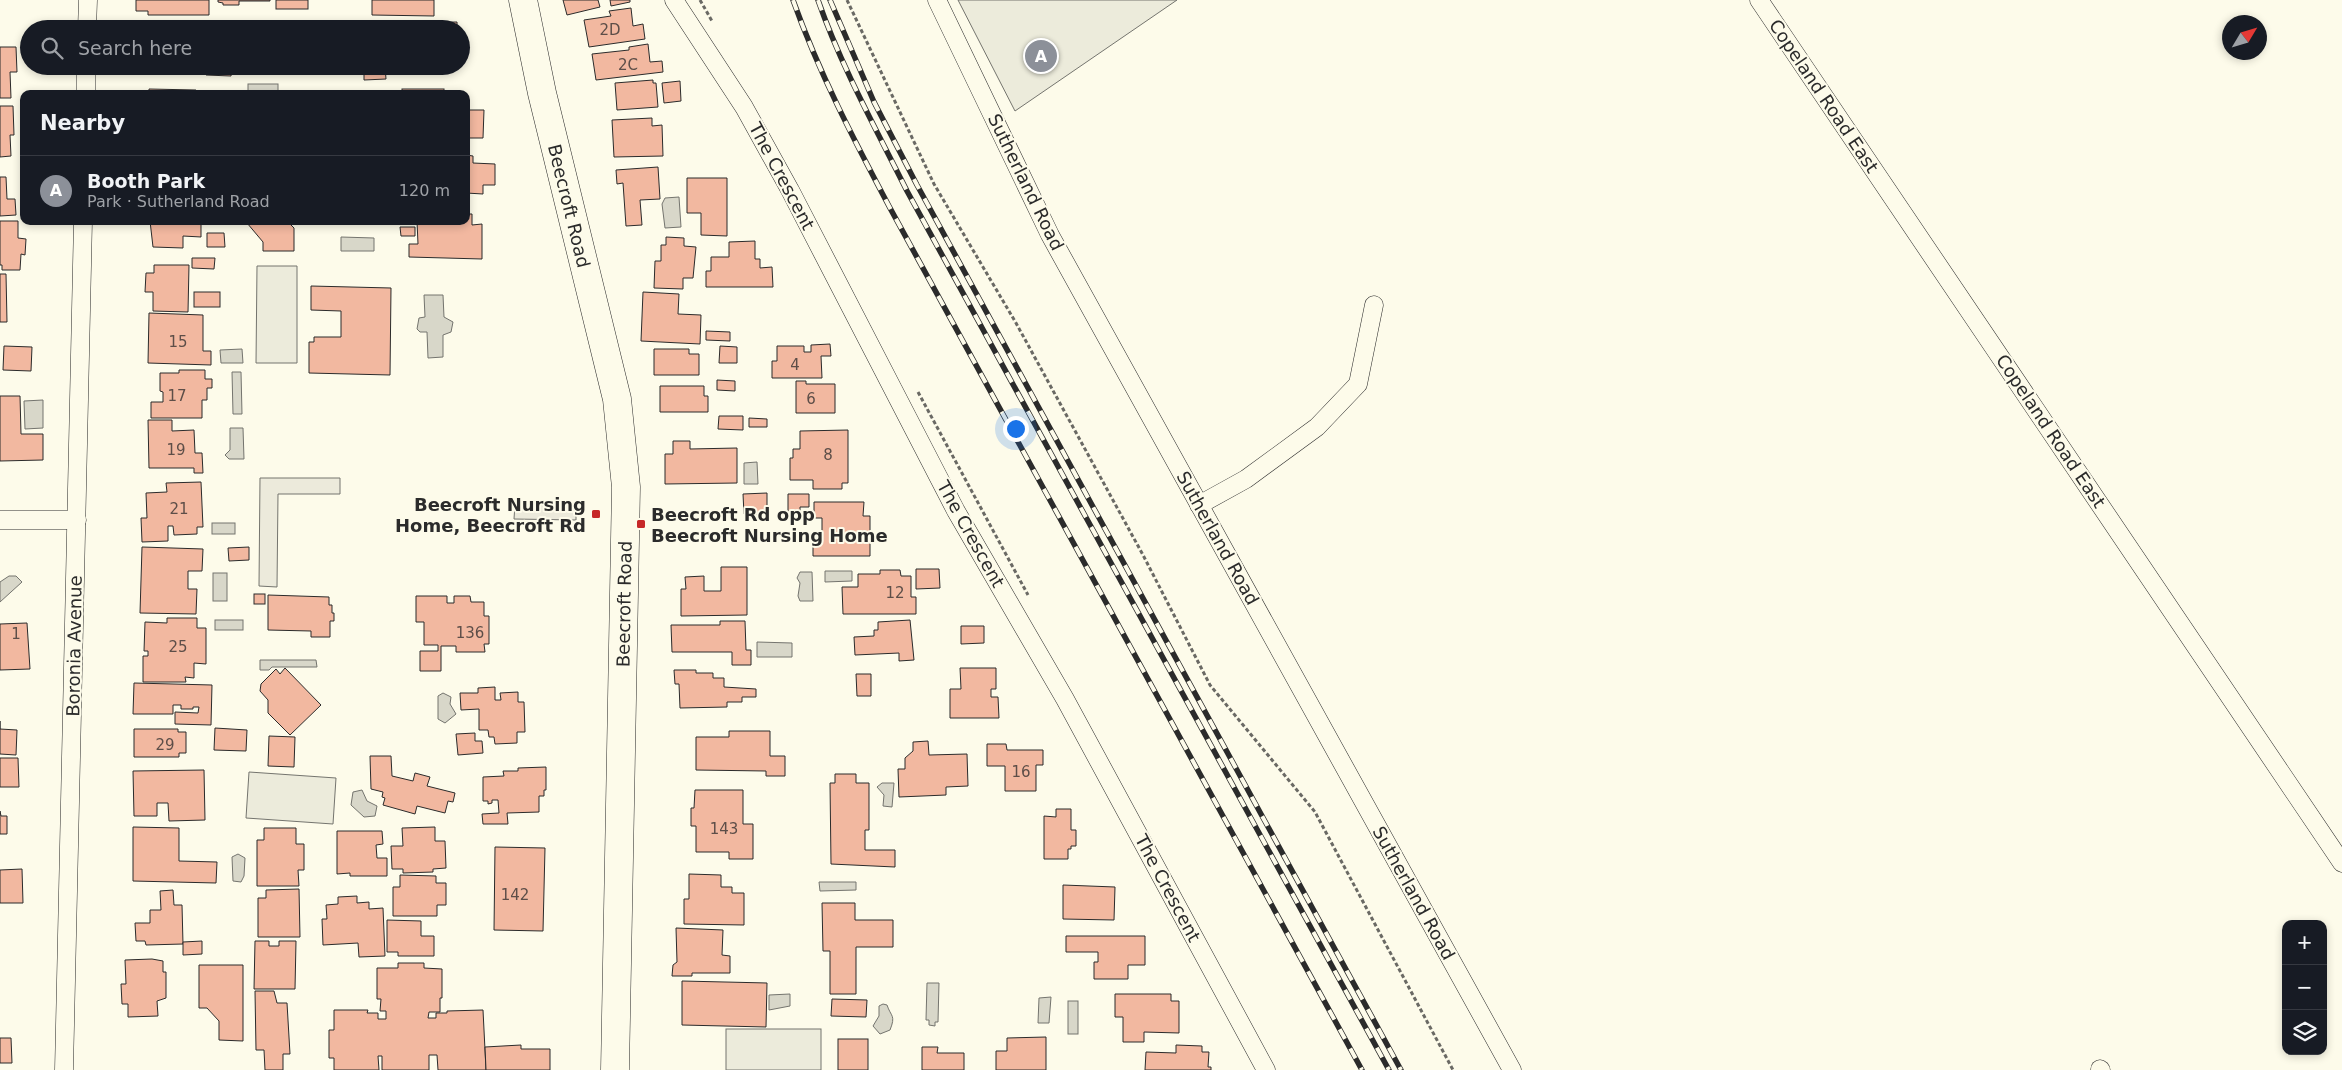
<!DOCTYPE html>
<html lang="en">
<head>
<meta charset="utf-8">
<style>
	:root { --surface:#171b24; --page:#242831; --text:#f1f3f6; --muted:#9ea1a6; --line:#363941; --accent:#8c9099 }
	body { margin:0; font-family:"DejaVu Sans",sans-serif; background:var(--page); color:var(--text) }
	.controls { position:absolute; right:15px; bottom:15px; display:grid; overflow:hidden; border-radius:10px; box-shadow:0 2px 8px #0003 }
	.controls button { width:45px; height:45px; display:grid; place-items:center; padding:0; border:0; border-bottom:1px solid var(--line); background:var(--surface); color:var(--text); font:25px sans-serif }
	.compass { position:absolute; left:2222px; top:15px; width:45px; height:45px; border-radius:50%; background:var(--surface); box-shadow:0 2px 8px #0003; rotate:52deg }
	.you { position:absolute; left:1015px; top:428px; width:18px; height:18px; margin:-12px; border:4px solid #fff; border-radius:50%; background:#1a73e8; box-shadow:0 0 0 8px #1a73e833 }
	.badge { display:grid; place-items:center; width:32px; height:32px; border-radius:50%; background:var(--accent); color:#fff; font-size:16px; font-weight:700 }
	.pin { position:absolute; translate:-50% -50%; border:2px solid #fff; box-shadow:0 1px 5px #0006 }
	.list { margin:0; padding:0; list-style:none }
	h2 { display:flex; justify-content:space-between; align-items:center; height:65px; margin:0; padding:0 20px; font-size:21px }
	h2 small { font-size:16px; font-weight:400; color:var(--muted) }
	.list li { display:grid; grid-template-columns:32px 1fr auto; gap:15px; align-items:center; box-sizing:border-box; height:70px; padding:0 20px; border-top:1px solid var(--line) }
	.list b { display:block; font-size:19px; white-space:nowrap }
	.list p { margin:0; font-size:16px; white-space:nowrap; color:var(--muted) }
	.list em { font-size:16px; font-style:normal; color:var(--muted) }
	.icon { flex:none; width:28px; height:28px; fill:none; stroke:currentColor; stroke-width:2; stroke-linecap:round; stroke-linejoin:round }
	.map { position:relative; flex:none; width:2342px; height:1070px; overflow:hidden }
	.search { position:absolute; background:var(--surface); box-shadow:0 2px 8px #0003; left:20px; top:20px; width:450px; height:55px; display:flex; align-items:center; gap:12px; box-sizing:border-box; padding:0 18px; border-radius:28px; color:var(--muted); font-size:19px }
	.panel { position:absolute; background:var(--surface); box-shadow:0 2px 8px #0003; left:20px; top:90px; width:450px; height:135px; border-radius:10px }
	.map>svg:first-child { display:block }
	.green { fill:#ecebdb; stroke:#74746e }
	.parking { fill:#eceadb; stroke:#74746e }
	.water { fill:#d8d7c9; stroke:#74746e }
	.building { fill:#f2b8a0; stroke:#2b2b2b }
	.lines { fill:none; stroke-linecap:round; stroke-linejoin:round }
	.street-casing { stroke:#2b2b2b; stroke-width:19 }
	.primary-casing { stroke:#2b2b2b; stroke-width:29 }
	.path { stroke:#6a6964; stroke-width:3; stroke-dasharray:4 2.5; stroke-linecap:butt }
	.street { stroke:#fdfbea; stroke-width:18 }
	.primary { stroke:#fdfbea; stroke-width:28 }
	.rail-casing { stroke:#2b2b2b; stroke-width:5.5 }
	.rail { stroke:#fdfbea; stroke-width:4; stroke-dasharray:11; stroke-linecap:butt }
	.poi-dot { fill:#c62828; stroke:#fdfbea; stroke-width:2 }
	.labels { text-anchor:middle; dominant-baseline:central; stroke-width:4; stroke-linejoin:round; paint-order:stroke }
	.number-label { font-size:15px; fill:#5d4e48 }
	.street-label { font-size:18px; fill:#2b2b2b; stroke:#fdfbea }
	.poi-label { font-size:18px; font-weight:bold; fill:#2b2b2b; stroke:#fdfbea; text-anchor:end }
</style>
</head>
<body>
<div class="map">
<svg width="2342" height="1070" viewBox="0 0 2342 1070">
	<rect width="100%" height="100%" fill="#fdfbea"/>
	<g class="green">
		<path d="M958 0H1177L1015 111Z"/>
		<path d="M257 266H297V363H256Z"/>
		<path d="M249 772 336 778 333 824 246 818Z"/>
		<rect x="726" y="1029" width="95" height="41"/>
	</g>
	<g class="parking">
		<path d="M260 478H340V494H278L277 587 259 586Z"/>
		<path d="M515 504 576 505V520L514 519Z"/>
	</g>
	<g class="water">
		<rect x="248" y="84" width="30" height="10"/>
		<path d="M679 197 681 227 665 228 662 204 665 198Z"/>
		<path d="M341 237 374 238V251H341Z"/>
		<path d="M424 295H443L444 317 453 322 451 332 443 335V357L428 358 427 332H420L417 329 419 318 425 317Z"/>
		<path d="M242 349 243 363H221L220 350Z"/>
		<path d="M232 372H241L242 414H233Z"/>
		<path d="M43 400V428L25 429 24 401Z"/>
		<path d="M230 428H243L244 459H229L225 455 230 450Z"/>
		<path d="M757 462 758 484H744V463Z"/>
		<rect x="212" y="523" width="23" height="11"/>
		<path d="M825 571H852V581L825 582Z"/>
		<path d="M800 572H812L813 601H800L798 596 800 583 797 578Z"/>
		<rect x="213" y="573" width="14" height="28"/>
		<path d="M9 576H16L22 582 0 602V582Z"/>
		<rect x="215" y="620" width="28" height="10"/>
		<path d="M757 642 792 643V657H757Z"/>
		<path d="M260 660H316L317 667H272L269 670H260Z"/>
		<path d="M443 693 451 697 450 704 456 714 445 723 438 719V696Z"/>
		<path d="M882 783H894L892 807 883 806 884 795 877 787Z"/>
		<path d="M362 790 367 801 377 806 375 816 364 817 351 805 353 792Z"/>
		<path d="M238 854 245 858 244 876 241 882 233 881 232 857Z"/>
		<path d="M819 882H856V890L820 891Z"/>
		<path d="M927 983H939L938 1022H935V1026L929 1025V1020H926Z"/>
		<path d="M790 994V1006L769 1010V995Z"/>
		<path d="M1051 997 1049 1023H1038L1039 998Z"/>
		<rect x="1068" y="1001" width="10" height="33"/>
		<path d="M883 1004 887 1005C891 1017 896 1015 890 1030L880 1034 873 1026 879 1016V1006Z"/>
	</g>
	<g class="building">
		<path d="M136 0H209V15H148V11H136Z"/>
		<path d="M218 0H270V1H239V5H223V3L218 2Z"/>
		<rect x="276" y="0" width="32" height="9"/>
		<path d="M372 0H434V16L372 15Z"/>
		<path d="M563 0H598L600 7 567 15Z"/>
		<path d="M610 0H630V2L611 6Z"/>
		<path d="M631 8 633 26 643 24 645 39 589 47 584 20 611 16 609 11Z"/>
		<path d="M457 22V29H395V23Z"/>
		<path d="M648 44 650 62 662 61 663 72 596 80 592 54 629 50V47Z"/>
		<path d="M0 47H16L17 72H10L11 98H0Z"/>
		<rect x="158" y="66" width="38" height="8"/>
		<path d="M364 66H385L386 79 364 80Z"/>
		<path d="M396 66H458V68L396 69Z"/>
		<path d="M207 68H232L231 76 206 75Z"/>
		<path d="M653 80V83H656L658 107 617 110 615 83Z"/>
		<path d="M680 81 681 101 664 103 662 83Z"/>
		<path d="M149 89 196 90V94H149Z"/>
		<rect x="402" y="89" width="42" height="5"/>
		<path d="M0 106H13L14 135H10L11 156 0 157Z"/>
		<path d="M466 110H484L483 138H466Z"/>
		<path d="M652 118V126L662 125 663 156 614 157 612 120Z"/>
		<path d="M466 155 473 156V163L495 164V185H483V194L466 193Z"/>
		<path d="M658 167 660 199 640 200 642 225 626 226 623 183 617 184 616 170Z"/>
		<path d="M0 177H6L7 199H15L16 215 0 216Z"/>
		<path d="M687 178H727V236L701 235V213H687Z"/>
		<path d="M466 214H472V225L482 224V259L409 257V244H418L417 221H466Z"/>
		<path d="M0 221H18V238L26 239 25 255 21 254 20 270H2V265H0Z"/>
		<path d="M150 221H201V237L183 236V248L153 247Z"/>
		<path d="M230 221H287L294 228V251H263V242L247 223H230Z"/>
		<path d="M400 227H415V236H401Z"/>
		<path d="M207 233H224L225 247H207Z"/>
		<path d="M666 237 684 238V246L696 247 693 278H683V289L654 288 655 261H661V245H666Z"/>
		<path d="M755 241V259H760V268L772 267 773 287H706V271H711V257H729V242Z"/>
		<path d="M192 258H215L214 269 192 268Z"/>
		<path d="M154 265H189L188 312 153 311V292H145L146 273H154Z"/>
		<path d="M0 274H6L7 322H0Z"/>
		<path d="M311 286 391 288 390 375 309 373V342H314V337H341V311L311 310Z"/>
		<rect x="194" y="292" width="26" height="15"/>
		<path d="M643 292 679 294 678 314 701 315 700 344 641 341Z"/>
		<path d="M149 313 203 315V351H211V365L148 363Z"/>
		<path d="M706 331 730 332V341L706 340Z"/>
		<path d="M830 344 831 356H821L822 378H772V361H777V346H804V352H811V345Z"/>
		<path d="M4 346 32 347 31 371 3 370Z"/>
		<path d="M720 346 737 347V363H719Z"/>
		<path d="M654 349H689V354H699V375H654Z"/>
		<path d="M179 370H205V379H212V388H207V400H202V418H151V402H163V392L160 391V373H179Z"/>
		<path d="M717 380 735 381V391L717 390Z"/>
		<path d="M796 381H806V384H835V413H796Z"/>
		<path d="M660 386H704V396H708V412H660Z"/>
		<path d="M0 396H20L21 434H43V460L0 461Z"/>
		<path d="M719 416H743V430L718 429Z"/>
		<path d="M749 418 767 419V427H749Z"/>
		<path d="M148 420H172V431L194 430 195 453H202L203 473H194V468H149Z"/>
		<path d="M848 430V483H842V489H813V480H790V458H793V449H800V431Z"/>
		<path d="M673 441H690V449L737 448V483L665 484V454H673Z"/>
		<path d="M201 482 203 527H197V534L174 535 173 526H168V541L142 542 141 518H147L146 493 167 492 166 483Z"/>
		<path d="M767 493V514H744L743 494Z"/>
		<path d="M788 494H809V507H800V512L788 511Z"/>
		<path d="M814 502H864L863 516H870V556H813V539H822V518H814Z"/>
		<path d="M142 547 203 549 202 571H188V589H197L196 614 140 613Z"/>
		<path d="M249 547V560L229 561 228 548Z"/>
		<path d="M721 567H747V615L681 616V589H686L685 577 704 576V591H721Z"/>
		<path d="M916 569H939L940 588 916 589Z"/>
		<path d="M880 570H900L901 576H911V597H916V614H843L842 587H858V574H880Z"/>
		<rect x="254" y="594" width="11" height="10"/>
		<path d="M268 595 329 597V605H332V613H334V621H330V637H311V631L268 630Z"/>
		<path d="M416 596H447V603H454V596H470L471 602H484V616H489V644H484L485 652H456V646H441V671H420V651H438V645H424V622H416Z"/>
		<path d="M167 618H197V628H206V664L194 663V678L185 677 186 682H143V656H148V651H144L145 622 167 623Z"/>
		<path d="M910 620 914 660 899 661V653L855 655 854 637 874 636V630H878V622Z"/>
		<path d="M720 621H745L746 650H751V665H732V652H672L671 625H720Z"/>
		<path d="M27 623 30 669 0 670V624Z"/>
		<path d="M961 626H984V643L961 644Z"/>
		<path d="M285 668 321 705 290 735 268 713V700L260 691 261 684 276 669 280 674Z"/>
		<path d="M960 668H996V689H991V697H998L999 718H950V689H961Z"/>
		<path d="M674 670H696V673H713V678H724V687L756 689V697H742V702H727V707L680 708 679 684H675Z"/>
		<path d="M856 674H871V696H857Z"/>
		<path d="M134 683 212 685 211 725 175 724V712L198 713 199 707H193V709H181V705H173V714H133Z"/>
		<path d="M495 687V700H501L500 693 518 692V702H524L525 732H517V743L495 744 494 737H489L488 730H479V709L461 710 460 693H478V688Z"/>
		<path d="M0 721V729L17 730 16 755 0 754Z"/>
		<path d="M215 728 247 730 246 751 214 750Z"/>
		<path d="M134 729H178V732H186V753H179V757H134Z"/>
		<path d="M729 731H770V756H785V776H766V771L696 770V737H729Z"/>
		<path d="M475 733V741H482L483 753 458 755 456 734Z"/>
		<path d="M269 736 295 737 294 767 268 766Z"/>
		<path d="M928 741 929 755 967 754 968 786 946 787V795L899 797 898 769H905V758L913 751V742Z"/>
		<path d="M987 744H1006L1007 750H1043V765H1036V791H1005V766H987Z"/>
		<path d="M370 756H391L392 776 413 781 415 773 430 777 427 786 455 793 453 802 448 801 445 813 417 806 415 814 383 805 385 798 382 797 383 792 371 789Z"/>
		<path d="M0 758H18L19 787H0Z"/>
		<path d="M546 767V790H544V796H539V812L507 813 508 824H483L482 814 499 813 498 800H492V803L488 804V801H483V777L504 776 503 771H518V768Z"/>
		<path d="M204 770 205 820 169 821 168 803H157V816H134L133 771Z"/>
		<path d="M835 774H856V783H869V830H865V850H895V867L831 864 830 783H835Z"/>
		<path d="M695 790H743V824H753V859H729V852H696V826H691V808H694Z"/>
		<path d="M1056 809H1071V830H1076V846H1071V849H1068V859H1044V816L1056 817Z"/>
		<path d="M0 811 1 816H7V834H0Z"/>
		<path d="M133 827 179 828V861L217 862 216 883 133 881Z"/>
		<path d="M435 827V841H445L446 868 433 869V872L403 873V869H392L391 846H403L402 828Z"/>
		<path d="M264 828H296V844H304V870H298L299 886H257V840H264Z"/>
		<path d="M337 831H382L383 844 376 845 377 858H387V876H350V873L337 874Z"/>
		<path d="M495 847 545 848 543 931 494 930Z"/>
		<path d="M22 869 23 903H0V870Z"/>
		<path d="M689 874 721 875V887H732V893H744V925L684 924V899H689Z"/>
		<path d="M400 875 436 876V883H446V905H437V916H393V887H400Z"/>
		<path d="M1063 885 1115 887 1114 920 1063 919Z"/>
		<path d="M299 889 300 937H258V898H266V890Z"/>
		<path d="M173 890 174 905H182L183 944 146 945 145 941H136L135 923H150V910H161L160 891Z"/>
		<path d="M357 896V903L369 902V909L383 908 385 956 359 957 358 943 323 945 322 919H327L326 905 338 904V897Z"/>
		<path d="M822 903H855V920H893V947H856V994H830V951H823Z"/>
		<path d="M387 920 421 921V936H434V956H398V952H387Z"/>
		<path d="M676 928 723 930 722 955 730 956V973H692V976H672L673 965 677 962Z"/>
		<path d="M1066 936H1145V965H1128V979H1094V962H1098V952H1066Z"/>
		<path d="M202 941V954L183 955V942Z"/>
		<path d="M255 941H269V946H279V941H296L295 989H254Z"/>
		<path d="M152 959 163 961V972H166V998L157 1001 158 1016 128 1017V1004H122L121 984H126L125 960Z"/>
		<path d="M398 963H424V968L442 969V998H440V1012H429L428 1018H436V1013H447V1011L483 1010 486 1070H438L437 1055H429V1070H382V1056H378L379 1070H334V1058H329V1030H334V1010H368L367 1013H378V1019H386V1011H380L381 999H377V968H398Z"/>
		<path d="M199 965H243V1041L219 1040V1021L207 1008H199Z"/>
		<path d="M682 981 767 983 766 1027 682 1025Z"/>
		<path d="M255 991H274L277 1003H287L290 1054H283V1070H265L264 1050H256Z"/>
		<path d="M1115 994H1171V1001H1179V1033L1144 1032V1042H1123V1017H1115Z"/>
		<path d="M832 999 867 1000 866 1017 831 1016Z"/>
		<path d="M1046 1037V1070H996V1051H1007V1038Z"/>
		<path d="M0 1038H11L12 1063H0Z"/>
		<rect x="838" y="1039" width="30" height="31"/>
		<path d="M521 1045V1049H550V1070H486L485 1047Z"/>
		<path d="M1176 1045 1202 1046V1052H1209L1208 1067H1211V1070H1145L1146 1052 1176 1053Z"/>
		<path d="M922 1047H938L937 1053H964V1070H922Z"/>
	</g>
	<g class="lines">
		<g class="street-casing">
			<g id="street">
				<path d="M674 0 744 107 790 190 956 511 1065 699 1266 1070"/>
				<path d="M937 0 1050 235 1512 1070"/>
				<path d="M1759 0 2342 863"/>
				<path d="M87 29 88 0"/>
				<path d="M86 94V66"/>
				<path d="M1199 505 1246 479 1317 427 1358 384 1374 305"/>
				<path d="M0 520H77"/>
				<path d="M2100 1069 2101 1070"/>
				<path d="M64 1070 83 221"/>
			</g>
		</g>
		<g class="primary-casing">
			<g id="primary">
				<path id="s1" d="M523 0 542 93 617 399 626 487 615 1070"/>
			</g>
		</g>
		<g class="path">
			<path d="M700 0 712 21"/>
			<path d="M847 0 934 184 1016 323 1143 555 1210 685 1315 812 1453 1070"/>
			<path d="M918 392 1028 595"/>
		</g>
		<use href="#street" class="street"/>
		<use href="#primary" class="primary"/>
		<g class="rail-casing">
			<g id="rail">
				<path d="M793 0C819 73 854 140 890 208L1362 1070"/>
				<path d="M818 0C841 66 876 129 907 191L1389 1070"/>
				<path d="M830 0 874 102 917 185 1401 1070"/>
			</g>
		</g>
		<use href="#rail" class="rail"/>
	</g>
	<g class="poi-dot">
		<rect x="591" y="509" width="10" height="10" rx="2.5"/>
		<rect x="636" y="519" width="10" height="10" rx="2.5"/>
	</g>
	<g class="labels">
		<g class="number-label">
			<text x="610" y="30">2D</text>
			<text x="628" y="65">2C</text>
			<text x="178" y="342">15</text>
			<text x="795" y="365">4</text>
			<text x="177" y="396">17</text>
			<text x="811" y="399">6</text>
			<text x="176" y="450">19</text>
			<text x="828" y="455">8</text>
			<text x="179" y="509">21</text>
			<text x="895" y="593">12</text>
			<text x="470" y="633">136</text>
			<text x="16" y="634">1</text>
			<text x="178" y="647">25</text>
			<text x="165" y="745">29</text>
			<text x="1021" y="772">16</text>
			<text x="724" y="829">143</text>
			<text x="515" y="895">142</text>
		</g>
		<g class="street-label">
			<text transform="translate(1824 96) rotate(56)">Copeland Road East</text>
			<text transform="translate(782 176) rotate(62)">The Crescent</text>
			<text transform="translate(1026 182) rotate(64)">Sutherland Road</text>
			<text stroke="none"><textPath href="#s1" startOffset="211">Beecroft Road</textPath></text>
			<text transform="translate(2051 431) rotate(56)">Copeland Road East</text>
			<text transform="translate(971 534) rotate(61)">The Crescent</text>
			<text transform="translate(1218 538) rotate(61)">Sutherland Road</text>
			<text transform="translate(624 604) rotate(-89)">Beecroft Road</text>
			<text transform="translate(74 646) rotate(-89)">Boronia Avenue</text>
			<text transform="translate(1168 888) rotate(62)">The Crescent</text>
			<text transform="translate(1414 893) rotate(61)">Sutherland Road</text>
		</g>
		<g class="poi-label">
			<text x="586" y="504">Beecroft Nursing<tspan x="586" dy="21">Home, Beecroft Rd</tspan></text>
			<text x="651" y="514" text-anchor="start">Beecroft Rd opp<tspan x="651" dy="21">Beecroft Nursing Home</tspan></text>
		</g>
	</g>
</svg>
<div class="controls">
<button>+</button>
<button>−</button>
<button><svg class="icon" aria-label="layers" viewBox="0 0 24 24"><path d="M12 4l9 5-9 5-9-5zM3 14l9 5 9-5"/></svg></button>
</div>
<svg class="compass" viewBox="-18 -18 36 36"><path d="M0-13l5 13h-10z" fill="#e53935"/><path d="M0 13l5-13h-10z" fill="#9ea1a6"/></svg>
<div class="you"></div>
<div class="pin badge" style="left:1041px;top:56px">A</div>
<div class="search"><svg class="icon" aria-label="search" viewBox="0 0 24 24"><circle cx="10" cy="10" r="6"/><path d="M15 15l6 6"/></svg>Search here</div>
<section class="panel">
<h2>Nearby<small></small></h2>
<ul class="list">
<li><span class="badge">A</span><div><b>Booth Park</b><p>Park · Sutherland Road</p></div><em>120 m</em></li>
</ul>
</section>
</div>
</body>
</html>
